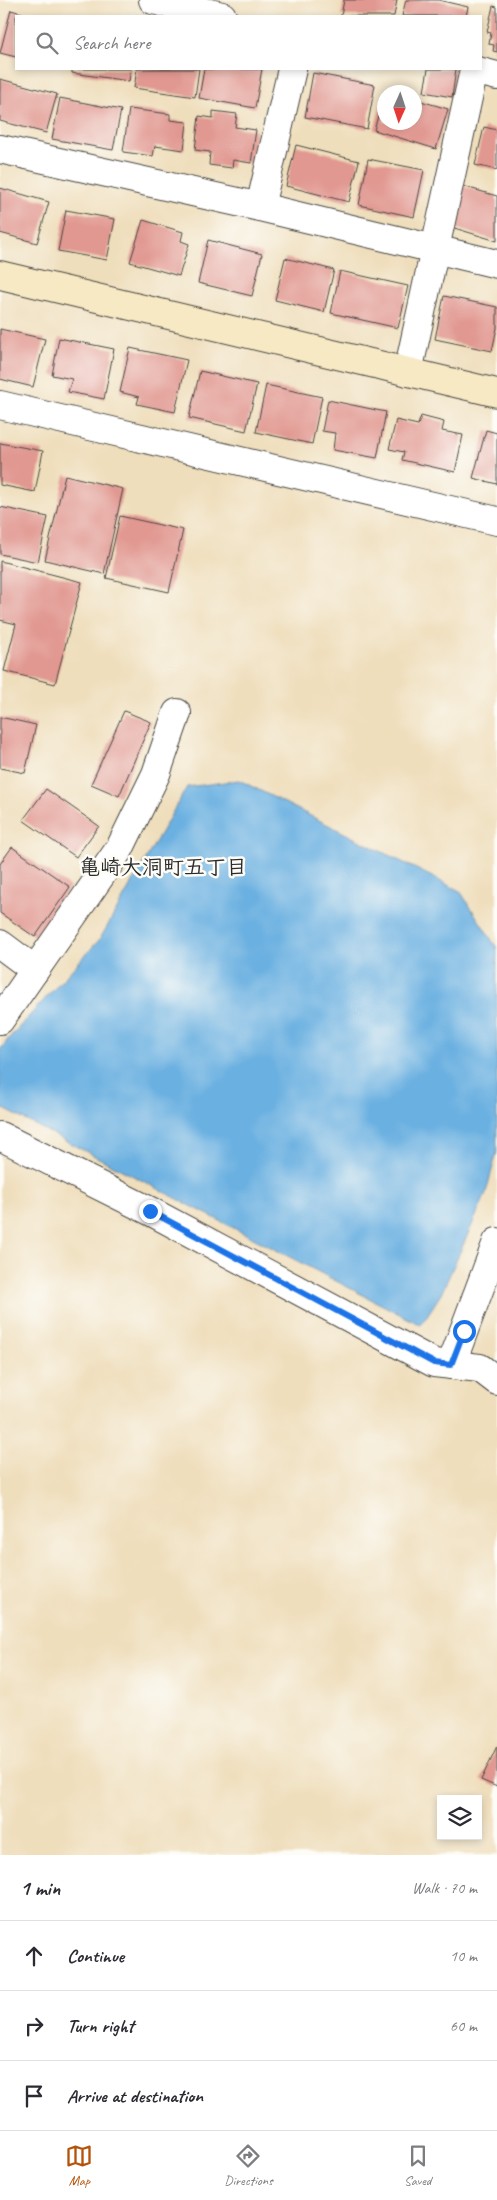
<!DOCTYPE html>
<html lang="en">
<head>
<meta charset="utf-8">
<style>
	:root { --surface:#fff; --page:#f7f7f7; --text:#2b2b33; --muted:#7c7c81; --line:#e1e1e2; --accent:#b45309 }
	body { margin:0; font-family:Caveat,"Klee One",sans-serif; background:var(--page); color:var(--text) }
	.controls { position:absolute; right:15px; bottom:15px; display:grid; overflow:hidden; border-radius:0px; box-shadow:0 2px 8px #0003 }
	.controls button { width:45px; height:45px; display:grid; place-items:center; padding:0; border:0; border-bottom:1px solid var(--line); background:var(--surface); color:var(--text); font:25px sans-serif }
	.compass { position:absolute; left:377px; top:85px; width:45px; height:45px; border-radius:50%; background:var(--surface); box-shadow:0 2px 8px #0003; rotate:183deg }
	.stop { position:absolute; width:15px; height:15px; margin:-11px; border:4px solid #1a73e8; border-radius:50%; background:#fff }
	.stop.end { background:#1a73e8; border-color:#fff; box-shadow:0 1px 5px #0008 }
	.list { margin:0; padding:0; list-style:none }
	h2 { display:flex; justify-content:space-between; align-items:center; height:65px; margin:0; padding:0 20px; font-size:21px }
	h2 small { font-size:16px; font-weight:400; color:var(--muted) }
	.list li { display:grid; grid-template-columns:32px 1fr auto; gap:15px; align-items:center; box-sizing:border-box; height:70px; padding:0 20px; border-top:1px solid var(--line) }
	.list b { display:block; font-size:19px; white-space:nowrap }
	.list em { font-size:16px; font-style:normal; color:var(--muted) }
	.icon { flex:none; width:28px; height:28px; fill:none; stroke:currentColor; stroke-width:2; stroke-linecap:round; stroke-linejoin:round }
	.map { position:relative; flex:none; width:497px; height:1855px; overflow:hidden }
	.search { position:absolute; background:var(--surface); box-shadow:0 2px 8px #0003; left:15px; right:15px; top:15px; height:55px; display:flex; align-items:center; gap:12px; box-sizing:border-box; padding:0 18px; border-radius:0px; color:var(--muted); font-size:19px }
	.sheet { height:275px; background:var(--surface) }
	nav { display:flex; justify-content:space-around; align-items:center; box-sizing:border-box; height:70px; border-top:1px solid var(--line); background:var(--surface); font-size:14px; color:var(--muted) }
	nav a { display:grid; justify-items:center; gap:2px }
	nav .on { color:var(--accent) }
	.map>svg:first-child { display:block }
	.water { fill:#6ab0e1; stroke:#4a6e86 }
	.building { fill:#e19891 }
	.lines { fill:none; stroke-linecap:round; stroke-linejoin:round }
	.street-casing { stroke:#484641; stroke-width:30 }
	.secondary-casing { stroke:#484641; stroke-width:30 }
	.street { stroke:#fff; stroke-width:28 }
	.secondary { stroke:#f7e9c3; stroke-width:28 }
	.route { stroke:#1a73e8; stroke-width:6 }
	.labels { text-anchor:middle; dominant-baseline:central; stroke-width:5; stroke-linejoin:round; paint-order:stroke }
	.neighbourhood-label { font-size:21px; font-weight:bold; fill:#2b2b2b; stroke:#fdfcf7 }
</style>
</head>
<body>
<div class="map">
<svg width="497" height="1855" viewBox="0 0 497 1855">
	<rect width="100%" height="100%" fill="#fdfcf7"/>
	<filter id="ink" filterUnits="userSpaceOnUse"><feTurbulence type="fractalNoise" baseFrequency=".02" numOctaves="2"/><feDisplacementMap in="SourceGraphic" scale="10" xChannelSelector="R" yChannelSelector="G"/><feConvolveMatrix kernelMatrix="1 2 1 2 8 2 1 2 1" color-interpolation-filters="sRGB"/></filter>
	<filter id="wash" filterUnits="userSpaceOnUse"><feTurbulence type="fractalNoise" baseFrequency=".0096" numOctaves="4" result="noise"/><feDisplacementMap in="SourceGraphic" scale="20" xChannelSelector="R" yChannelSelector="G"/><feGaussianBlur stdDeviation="1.12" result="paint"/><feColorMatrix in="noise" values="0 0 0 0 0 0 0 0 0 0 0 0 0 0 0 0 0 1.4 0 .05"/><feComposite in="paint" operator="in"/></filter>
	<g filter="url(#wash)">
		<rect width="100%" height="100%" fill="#efdebc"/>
		<path class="water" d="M239 780 460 891 497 948V1152L485 1196 441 1294 421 1325 0 1107V1050L9 1038 100 939 187 787Z"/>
		<g id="blocks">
			<g class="building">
				<path d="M344 0H397L394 16H341Z"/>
				<path d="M406 0H438L468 7 466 16H402Z"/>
				<path d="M493 6 497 7V52L493 51 494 45 489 44 491 33 487 32Z"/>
				<path d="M11 10 32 16H16V57L0 53Z"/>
				<path d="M72 69H131L129 81 72 73Z"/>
				<path d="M137 69H199L195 97 134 88Z"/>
				<path d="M204 69H262L255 108 199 98Z"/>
				<path d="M428 69H456L452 97 424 92Z"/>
				<path d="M313 73 375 85 367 129 305 117Z"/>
				<path d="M0 79 57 94 46 133 0 121Z"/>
				<path d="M384 95V122H414V99L448 109 436 149 374 130Z"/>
				<path d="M60 98 121 110 113 150 52 139Z"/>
				<path d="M129 109 170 114V120L187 122 184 150 155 146 153 156 123 152Z"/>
				<path d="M213 111 237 114 235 127 256 130 251 163 233 160 232 168 209 165 210 152 195 150 199 116 213 118Z"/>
				<path d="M484 127 497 130V170L475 165Z"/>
				<path d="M296 145 359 161 349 202 286 186Z"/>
				<path d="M368 159 424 170 414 217 359 205Z"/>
				<path d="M462 186 497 196V241L451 227Z"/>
				<path d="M0 188 49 202 37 243 0 233Z"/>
				<path d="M66 210 115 219 107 260 58 251Z"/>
				<path d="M143 220 183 232 181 241 189 244 179 276 130 262Z"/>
				<path d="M208 240 262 254 252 296 198 283Z"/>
				<path d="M285 258 334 270 324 312 275 300Z"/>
				<path d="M340 271 408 286 398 328 331 313Z"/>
				<path d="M444 296 497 307V328L492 351 435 339Z"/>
				<path d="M0 329 45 339 33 387 0 379Z"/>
				<path d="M59 338 114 349 104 399 68 392 72 379 52 375Z"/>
				<path d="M130 348 187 360 175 412 137 404 139 397 120 392Z"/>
				<path d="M200 371 257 384 246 431 189 418Z"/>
				<path d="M266 385 322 397 312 444 256 432Z"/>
				<path d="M328 400 386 412 377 458 333 450 335 433 322 431Z"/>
				<path d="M421 416 444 422 442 431 463 435 455 472 402 460 404 452 389 449 396 420 418 425Z"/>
				<path d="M486 430 497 433V484L473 478Z"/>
				<path d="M0 443 43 451 35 492 0 485Z"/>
				<path d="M65 475 123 489 104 574 45 560Z"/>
				<path d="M0 507 48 517 38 562 0 554Z"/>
				<path d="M120 516 183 530 169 592 106 578Z"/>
				<path d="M0 561 82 582 55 684 4 671 16 624 0 620Z"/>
				<path d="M124 711 151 722 119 796 91 784Z"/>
				<path d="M0 717 36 725 25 773 0 768Z"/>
				<path d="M46 789 99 826 76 857 23 820Z"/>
				<path d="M12 847 70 887 35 937 0 913V864Z"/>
				<path d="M497 1746V1787L481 1780Z"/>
			</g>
		</g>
	</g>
	<g filter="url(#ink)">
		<use href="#blocks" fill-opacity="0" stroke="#484641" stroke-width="1"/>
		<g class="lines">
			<g class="street-casing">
				<g id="street">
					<path d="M153 0 222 16"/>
					<path d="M0 149 260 207 497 264"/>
					<path d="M260 207 292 69"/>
					<path d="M408 372 474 70 497 76"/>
					<path d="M0 405 497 521"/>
					<path d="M0 944 35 970"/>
					<path d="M0 1020 120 848 156 774 177 713"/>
					<path d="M0 1136 150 1211 434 1363 480 1368 497 1381"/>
					<path d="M451 1365 497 1242"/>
				</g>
			</g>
			<g class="secondary-casing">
				<path id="secondary" d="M0 275 497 393"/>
			</g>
			<use href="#street" class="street"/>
			<use href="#secondary" class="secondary"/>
		</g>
	</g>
	<g class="lines" filter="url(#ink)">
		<path class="route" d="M150 1211 434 1363 451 1365 464 1331"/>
	</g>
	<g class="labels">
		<g class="neighbourhood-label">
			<text x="163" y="867">亀崎大洞町五丁目</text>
		</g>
	</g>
</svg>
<div class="controls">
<button><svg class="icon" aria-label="layers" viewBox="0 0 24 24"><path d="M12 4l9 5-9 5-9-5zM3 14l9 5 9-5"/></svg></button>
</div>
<svg class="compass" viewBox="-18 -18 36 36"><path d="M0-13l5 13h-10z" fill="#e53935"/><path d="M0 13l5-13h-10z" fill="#7c7c81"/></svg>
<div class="stop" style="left:464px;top:1331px"></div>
<div class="stop end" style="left:150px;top:1211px"></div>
<div class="search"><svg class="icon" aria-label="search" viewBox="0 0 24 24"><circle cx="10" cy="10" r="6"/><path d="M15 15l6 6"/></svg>Search here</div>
</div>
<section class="sheet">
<h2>1 min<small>Walk · 70 m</small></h2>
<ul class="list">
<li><svg class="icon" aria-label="ahead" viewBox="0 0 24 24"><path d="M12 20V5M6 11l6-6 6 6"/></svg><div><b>Continue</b></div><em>10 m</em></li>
<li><svg class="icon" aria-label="right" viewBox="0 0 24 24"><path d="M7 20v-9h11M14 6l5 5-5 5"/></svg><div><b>Turn right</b></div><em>60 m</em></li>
<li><svg class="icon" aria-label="arrive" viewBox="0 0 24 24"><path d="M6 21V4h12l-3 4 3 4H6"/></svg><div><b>Arrive at destination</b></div></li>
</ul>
</section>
<nav>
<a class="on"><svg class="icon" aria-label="map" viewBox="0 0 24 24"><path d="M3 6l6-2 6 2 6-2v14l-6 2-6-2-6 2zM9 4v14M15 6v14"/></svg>Map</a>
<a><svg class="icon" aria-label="directions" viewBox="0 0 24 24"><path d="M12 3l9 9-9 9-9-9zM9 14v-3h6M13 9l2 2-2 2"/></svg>Directions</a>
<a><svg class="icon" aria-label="saved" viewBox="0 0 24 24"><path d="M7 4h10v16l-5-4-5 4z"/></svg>Saved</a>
</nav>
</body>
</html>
